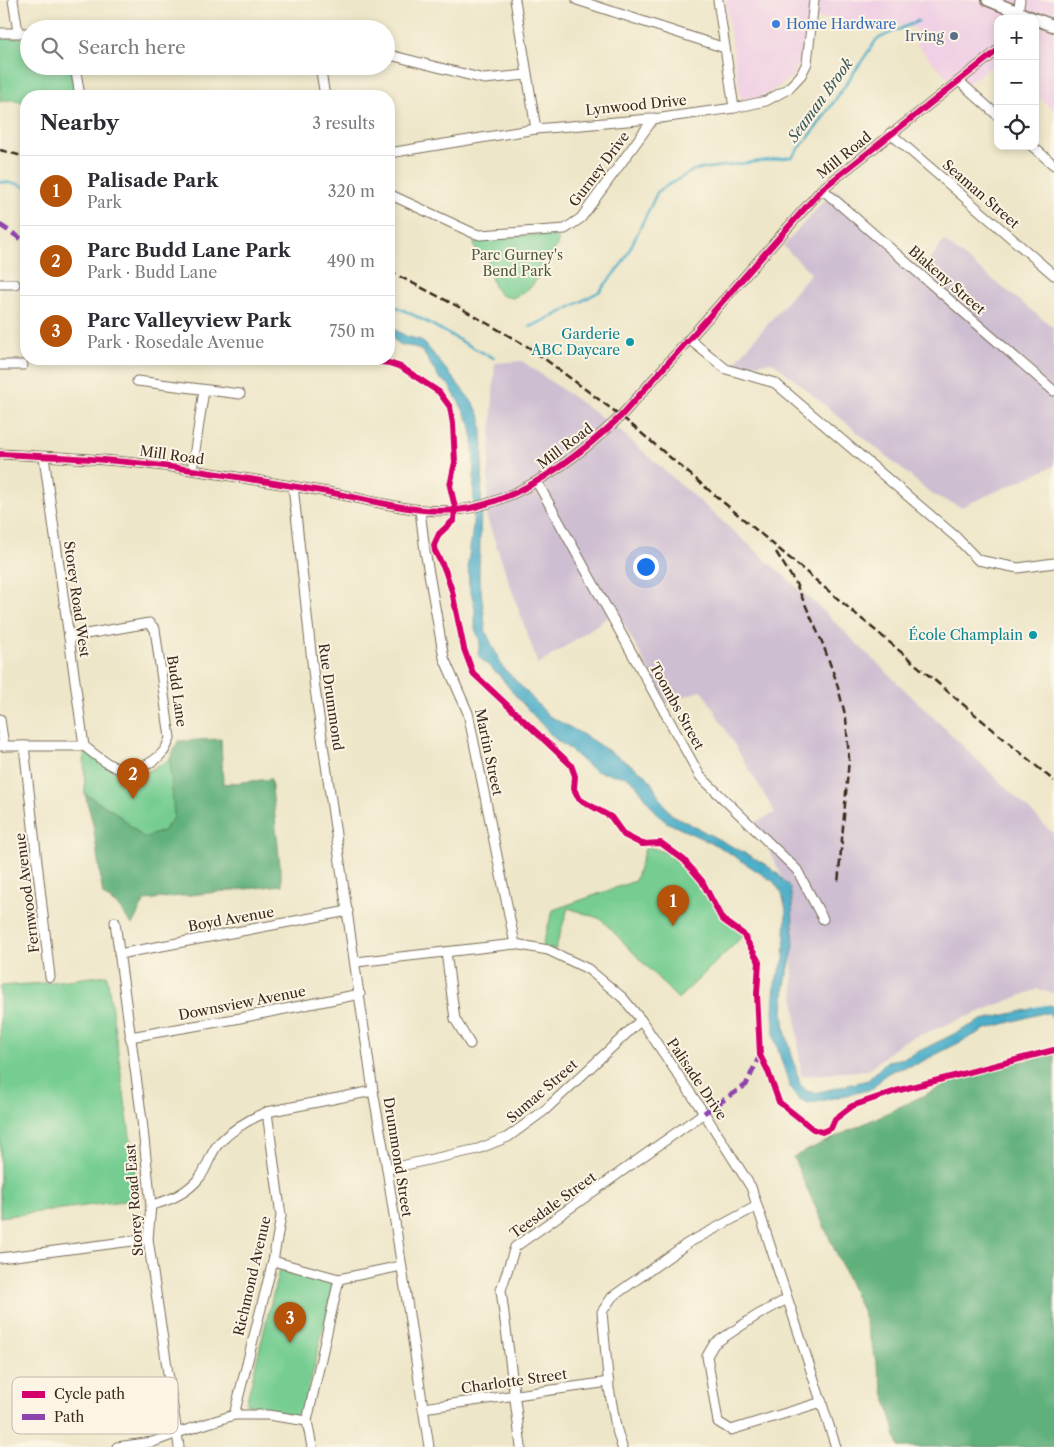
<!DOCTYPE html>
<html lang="en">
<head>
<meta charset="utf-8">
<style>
	:root { --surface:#fff; --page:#f7f7f7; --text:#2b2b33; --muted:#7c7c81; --line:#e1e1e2; --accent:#b45309 }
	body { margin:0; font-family:"Libre Caslon Text",serif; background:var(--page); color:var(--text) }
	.controls { position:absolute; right:15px; top:15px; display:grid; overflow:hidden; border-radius:10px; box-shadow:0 2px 8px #0003 }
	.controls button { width:45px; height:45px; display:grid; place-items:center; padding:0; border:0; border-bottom:1px solid var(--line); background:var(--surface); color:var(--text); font:25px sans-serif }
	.you { position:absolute; left:645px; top:566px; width:18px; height:18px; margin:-12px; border:4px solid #fff; border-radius:50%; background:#1a73e8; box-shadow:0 0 0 8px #1a73e833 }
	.badge { display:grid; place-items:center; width:32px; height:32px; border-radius:50%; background:var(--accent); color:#fff; font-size:16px; font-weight:700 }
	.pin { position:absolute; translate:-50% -41px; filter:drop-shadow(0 1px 2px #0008) }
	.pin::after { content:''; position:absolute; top:26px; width:18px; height:15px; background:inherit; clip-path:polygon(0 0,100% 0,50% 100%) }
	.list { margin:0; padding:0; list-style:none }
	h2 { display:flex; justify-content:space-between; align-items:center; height:65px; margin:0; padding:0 20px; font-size:21px }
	h2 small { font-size:16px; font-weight:400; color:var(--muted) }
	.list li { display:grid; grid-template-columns:32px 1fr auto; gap:15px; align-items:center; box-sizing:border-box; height:70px; padding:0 20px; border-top:1px solid var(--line) }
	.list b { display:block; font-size:19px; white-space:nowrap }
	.list p { margin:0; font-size:16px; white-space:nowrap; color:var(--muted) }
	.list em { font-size:16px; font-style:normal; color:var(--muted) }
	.icon { flex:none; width:28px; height:28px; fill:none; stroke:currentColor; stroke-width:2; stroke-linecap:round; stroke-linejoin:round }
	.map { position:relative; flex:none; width:1054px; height:1447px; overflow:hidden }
	.search { position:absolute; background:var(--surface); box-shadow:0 2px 8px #0003; left:20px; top:20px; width:375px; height:55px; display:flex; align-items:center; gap:12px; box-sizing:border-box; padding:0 18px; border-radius:28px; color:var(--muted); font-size:19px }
	.panel { position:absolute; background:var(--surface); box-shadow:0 2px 8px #0003; left:20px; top:90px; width:375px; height:275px; border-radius:20px }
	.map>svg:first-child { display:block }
	.built { fill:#f0d0e4 }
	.industrial { fill:#cebed1 }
	.green { fill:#76cd92; stroke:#587c58 }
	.forest { fill:#60b07c; stroke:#4e6d4d }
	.water { fill:#47acc7; stroke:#416b72 }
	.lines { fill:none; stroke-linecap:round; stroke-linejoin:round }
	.stream { stroke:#47acc7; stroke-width:2.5 }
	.minor-casing { stroke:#796c5a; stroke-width:11 }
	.major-casing { stroke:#796c5a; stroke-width:14 }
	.minor { stroke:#fff; stroke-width:9 }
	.major { stroke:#fff; stroke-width:11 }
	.rail { stroke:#3b2a1e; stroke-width:2.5; stroke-dasharray:8 4; stroke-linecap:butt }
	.quiet { stroke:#8e44ad; stroke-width:5; stroke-dasharray:10 5; stroke-linecap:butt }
	.cycleway-casing { stroke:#fcf5e5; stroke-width:9 }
	.cycleway { stroke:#d6006c; stroke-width:6 }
	.shop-dot { fill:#3f7fe0; stroke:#fcf5e5; stroke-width:2 }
	.service-dot { fill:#5c6f8a; stroke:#fcf5e5; stroke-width:2 }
	.culture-dot { fill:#0f9aa8; stroke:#fcf5e5; stroke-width:2 }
	.labels { text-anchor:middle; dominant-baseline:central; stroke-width:4; stroke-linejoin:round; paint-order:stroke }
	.shop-label { font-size:14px; fill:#366cbe; stroke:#fcf5e5; text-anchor:start }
	.service-label { font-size:14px; fill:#4e5e75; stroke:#fcf5e5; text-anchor:end }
	.street-label { font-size:14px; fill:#3b2a1e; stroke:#fcf5e5 }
	.park-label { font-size:14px; fill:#4d5b41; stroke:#fcf5e5 }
	.culture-label { font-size:14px; fill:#0d838f; stroke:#fcf5e5; text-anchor:end }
	.water-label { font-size:15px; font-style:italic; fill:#3f5859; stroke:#fcf5e5 }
	.key { fill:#fcf5e5; stroke:#c2b8a9; stroke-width:1 }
	.key-label { font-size:14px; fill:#3b2a1e }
</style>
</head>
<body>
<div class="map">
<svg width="1054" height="1447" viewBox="0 0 1054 1447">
	<rect width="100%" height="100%" fill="#fcf5e5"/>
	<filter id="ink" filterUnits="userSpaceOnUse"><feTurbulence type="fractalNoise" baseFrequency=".02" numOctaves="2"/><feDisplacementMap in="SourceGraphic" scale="10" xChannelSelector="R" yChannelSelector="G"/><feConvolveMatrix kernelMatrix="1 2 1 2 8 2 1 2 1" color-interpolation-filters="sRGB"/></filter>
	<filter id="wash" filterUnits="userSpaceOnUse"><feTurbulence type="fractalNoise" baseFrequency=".0096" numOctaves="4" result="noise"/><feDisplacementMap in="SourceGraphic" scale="20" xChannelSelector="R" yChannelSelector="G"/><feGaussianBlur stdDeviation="1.12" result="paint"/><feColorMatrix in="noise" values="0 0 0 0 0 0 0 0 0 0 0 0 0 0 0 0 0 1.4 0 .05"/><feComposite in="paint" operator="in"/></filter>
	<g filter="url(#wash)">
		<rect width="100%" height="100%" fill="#ede6c8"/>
		<path class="built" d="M725 0H1054V110L1035 95V19H998V61L959 90 916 44 917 29 888 24 807 18 803 58 793 75 780 86 760 97 741 99Z"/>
		<g class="industrial">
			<path d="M835 189 921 271 944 241 1054 328V466L961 507 933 495 773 362 732 366 811 273 783 246Z"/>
			<path d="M522 361 619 430 817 605 1054 834V994L1038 989 902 1042 868 1070 801 1076 794 994 787 887 755 822 775 813 702 690 667 703 617 611 538 665 486 516 495 363Z"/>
		</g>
		<g class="green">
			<path d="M0 37 29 38V66H70L75 96H26V104C17 100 10 98 0 102Z"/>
			<path d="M551 234 559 240 548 265 530 288 513 298C510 297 504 297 501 295 489 287 492 268 486 256 478 254 475 252 474 244L481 238Z"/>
			<path d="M84 752 116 772 143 774 170 759 175 817 163 831 144 838 116 813 85 794Z"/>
			<path d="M646 846 668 853 745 934 678 999 601 919 568 908 555 950 542 946 553 910 635 881Z"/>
			<path d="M107 975 139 1199 0 1217V986L43 983Z"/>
			<path d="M279 1270 334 1283 302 1417 246 1404Z"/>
		</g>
		<g class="forest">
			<path d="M221 739 223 784 271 779 282 885 145 900 132 925 118 906 103 895 93 824 85 794 116 813 144 838 163 831 174 817 170 759 178 741Z"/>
			<path d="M1054 1055V1447H899L863 1313 793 1157 978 1070Z"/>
		</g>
		<path class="water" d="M389 326 406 336 421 340 427 346 474 404 481 418 483 447 479 573 486 632 502 666 549 716 582 734 645 774C655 786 660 801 671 814L765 864 778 874 790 888 792 901 794 946 785 984 783 1011 785 1030 800 1084 807 1091 815 1093 868 1080 887 1061 905 1058 982 1020 1050 1005 1054 1007V1021L1049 1014 1043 1013 986 1029 917 1064 892 1071 885 1075 872 1089 808 1104 799 1100 790 1087 774 1037 773 1010 775 983 784 959 786 910 782 894 774 882 720 847 666 822 656 813 635 783 627 777 604 773 596 771 587 765 568 748 555 739 514 694 500 676 480 658 478 654 480 642 475 628V608L469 585 468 563 473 526 474 476 473 439 470 424 460 404 448 384 439 378 423 352 414 347 401 345 389 336Z"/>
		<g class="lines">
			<g class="stream">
				<path d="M0 182 19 184 26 188"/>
				<path d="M389 304C426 318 458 342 494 358"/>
				<path d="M530 327 560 313 600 291 624 261 658 191 694 170 792 157 813 132 877 39 918 21"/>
				<path d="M1031 1009 1047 1006 1049 1008"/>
			</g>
		</g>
	</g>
	<g filter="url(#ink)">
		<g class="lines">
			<g class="minor-casing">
				<g id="minor">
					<path d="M13 0 18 32"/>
					<path d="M515 0 536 129"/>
					<path d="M577 0 725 48"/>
					<path d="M718 0 734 108"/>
					<path d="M1014 19 1018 12 1020 0"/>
					<path d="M0 33H29"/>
					<path d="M386 54 484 79 527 75"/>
					<path d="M75 66 80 96"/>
					<path d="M320 66 325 96"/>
					<path d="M959 81 998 116"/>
					<path d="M890 133 1054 275"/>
					<path d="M1032 146 1054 165"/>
					<path d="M389 153 536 129 661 118 734 108 766 101 788 89 801 75 807 63 814 0"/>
					<path d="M822 189 1054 391"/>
					<path d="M389 194 473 233 480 235 565 229 581 218 654 118"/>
					<path d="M0 284H15"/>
					<path d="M689 339 726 369 775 383 956 537 978 560 1018 568 1054 563"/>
					<path d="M0 365H23"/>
					<path d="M137 381 240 394"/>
					<path d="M0 454C64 457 128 460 192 470 239 477 286 485 333 493 380 502 428 518 475 507 530 494 580 455 621 416L822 189 998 50"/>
					<path d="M44 457 84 746"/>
					<path d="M192 470 204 390"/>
					<path d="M537 482 700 776 797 870 823 919"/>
					<path d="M293 486 315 689 373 1091 387 1169 429 1447"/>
					<path d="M420 510 425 551 444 658 468 713 515 944"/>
					<path d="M69 637 149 623 155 629 170 738C168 742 167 748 163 752 153 764 133 773 117 768 104 763 94 754 84 746"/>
					<path d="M0 719 4 746"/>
					<path d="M0 746H84"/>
					<path d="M24 746 50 977"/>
					<path d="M115 922 142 1120 151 1205 148 1239 179 1447"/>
					<path d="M446 952 455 1019 470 1044"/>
					<path d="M119 954 348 911"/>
					<path d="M356 962 515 944 548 950 588 969 623 998 641 1020 704 1113 751 1187 836 1447"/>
					<path d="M130 1037 235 1019 360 994"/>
					<path d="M387 1169 478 1149 508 1137 545 1110 641 1020"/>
					<path d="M151 1205C169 1201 188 1192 200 1177 208 1167 210 1153 219 1143 233 1129 249 1119 267 1112L373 1091"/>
					<path d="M0 1258 148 1239"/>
					<path d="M273 1261 339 1279 401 1266"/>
					<path d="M787 1299 756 1316 714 1344 707 1356 718 1422 731 1430 822 1402"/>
					<path d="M423 1408 609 1382"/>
					<path d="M234 1415 273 1261 281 1216 267 1112"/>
					<path d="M117 1447 153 1442 177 1433 234 1415H268L307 1421"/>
					<path d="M312 1447 307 1421 339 1279"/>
					<path d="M521 1447 501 1290 515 1247 704 1113"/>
					<path d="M622 1447 616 1427 609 1388 602 1312 612 1297 688 1243 757 1206"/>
				</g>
			</g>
			<g class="major-casing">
				<g id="major">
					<path d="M988 0 1035 19"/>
					<path d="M1035 19 1054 26"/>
					<path d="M997 53 998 52"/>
				</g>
			</g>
			<use href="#minor" class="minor"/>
			<use href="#major" class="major"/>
			<g class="rail">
				<path d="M0 150 26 157"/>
				<path d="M389 271 457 306 530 348 621 416 1054 781"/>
				<path d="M776 552 796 584 822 642 836 680 846 718 849 759 838 884"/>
			</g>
			<g class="quiet">
				<path d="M0 225 26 242"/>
				<path d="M704 1113 746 1085 760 1055"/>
			</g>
			<g class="cycleway-casing">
				<g id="cycleway">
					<path d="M359 359 389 363 401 367 439 392 450 407 453 424 455 462 450 486 455 507 454 520 439 534 434 545 435 551 445 570 452 591 464 649 473 673 571 765 575 776 574 789 579 799 611 817 624 835 642 844 661 843 684 860 702 881 722 919 743 934 759 962 757 994 760 1055 768 1071 779 1102 813 1129 822 1132 831 1128 835 1119 852 1106 896 1091 1054 1050"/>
					<path d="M0 454C64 457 128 460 192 470 239 477 286 485 333 493 380 502 428 518 475 507 530 494 580 455 621 416L822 189 998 50"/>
				</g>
			</g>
			<use href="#cycleway" class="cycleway"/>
		</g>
	</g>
	<circle class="shop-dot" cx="776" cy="24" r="5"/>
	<circle class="service-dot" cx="954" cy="36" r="5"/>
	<g class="culture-dot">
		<circle cx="630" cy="342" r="5"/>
		<circle cx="1033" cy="635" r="5"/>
	</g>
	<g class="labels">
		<g class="shop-label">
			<text x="786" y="24">Home Hardware</text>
		</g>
		<g class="service-label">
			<text x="944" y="36">Irving</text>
		</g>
		<g class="street-label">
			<text transform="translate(636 105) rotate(-6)">Lynwood Drive</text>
			<text transform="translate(844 155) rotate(-39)">Mill Road</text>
			<text transform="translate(599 169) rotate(-53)">Gurney Drive</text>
			<text transform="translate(981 194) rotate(41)">Seaman Street</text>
			<text transform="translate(947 280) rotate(41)">Blakeny Street</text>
			<text transform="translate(565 446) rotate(-37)">Mill Road</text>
			<text transform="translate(172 455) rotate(8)">Mill Road</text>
			<text transform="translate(77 599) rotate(82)">Storey Road West</text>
			<text transform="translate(177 691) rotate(82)">Budd Lane</text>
			<text transform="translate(331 697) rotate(82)">Rue Drummond</text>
			<text transform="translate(677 706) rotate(61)">Toombs Street</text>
			<text transform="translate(489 752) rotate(78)">Martin Street</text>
			<text transform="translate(27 893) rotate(-97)">Fernwood Avenue</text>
			<text transform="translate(231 919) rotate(-10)">Boyd Avenue</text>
			<text transform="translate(242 1003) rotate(-11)">Downsview Avenue</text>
			<text transform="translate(697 1079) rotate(56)">Palisade Drive</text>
			<text transform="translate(542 1091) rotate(-41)">Sumac Street</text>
			<text transform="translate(398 1157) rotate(81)">Drummond Street</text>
			<text transform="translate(134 1200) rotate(-94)">Storey Road East</text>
			<text transform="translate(553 1205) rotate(-36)">Teesdale Street</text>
			<text transform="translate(252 1276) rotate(-77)">Richmond Avenue</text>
			<text transform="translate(514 1381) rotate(-8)">Charlotte Street</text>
		</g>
		<g class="park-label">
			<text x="517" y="255">Parc Gurney's<tspan x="517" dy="16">Bend Park</tspan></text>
		</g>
		<g class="culture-label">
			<text x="620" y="334">Garderie<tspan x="620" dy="16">ABC Daycare</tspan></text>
			<text x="1023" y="635">École Champlain</text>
		</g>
		<g class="water-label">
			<text transform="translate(820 100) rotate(-54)">Seaman Brook</text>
		</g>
	</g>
	<rect x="12" y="1377" width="166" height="57" rx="8" class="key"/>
	<rect x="22" y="1391" width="23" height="7" fill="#d6006c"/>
	<rect x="22" y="1414" width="23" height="6" fill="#8e44ad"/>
	<g class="key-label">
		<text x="54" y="1399">Cycle path</text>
		<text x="54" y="1422">Path</text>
	</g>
</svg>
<div class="controls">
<button>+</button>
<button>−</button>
<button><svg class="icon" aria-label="locate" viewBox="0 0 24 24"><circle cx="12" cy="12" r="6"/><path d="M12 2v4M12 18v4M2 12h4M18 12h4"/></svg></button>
</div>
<div class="you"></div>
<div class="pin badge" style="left:673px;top:926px">1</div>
<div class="pin badge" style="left:133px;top:799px">2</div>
<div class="pin badge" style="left:290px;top:1343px">3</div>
<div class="search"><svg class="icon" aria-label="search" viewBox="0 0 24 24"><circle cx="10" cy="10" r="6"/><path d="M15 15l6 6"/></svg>Search here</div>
<section class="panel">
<h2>Nearby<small>3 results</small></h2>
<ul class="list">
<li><span class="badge">1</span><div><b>Palisade Park</b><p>Park</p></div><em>320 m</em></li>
<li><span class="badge">2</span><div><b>Parc Budd Lane Park</b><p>Park · Budd Lane</p></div><em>490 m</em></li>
<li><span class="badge">3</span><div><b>Parc Valleyview Park</b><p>Park · Rosedale Avenue</p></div><em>750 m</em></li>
</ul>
</section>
</div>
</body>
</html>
